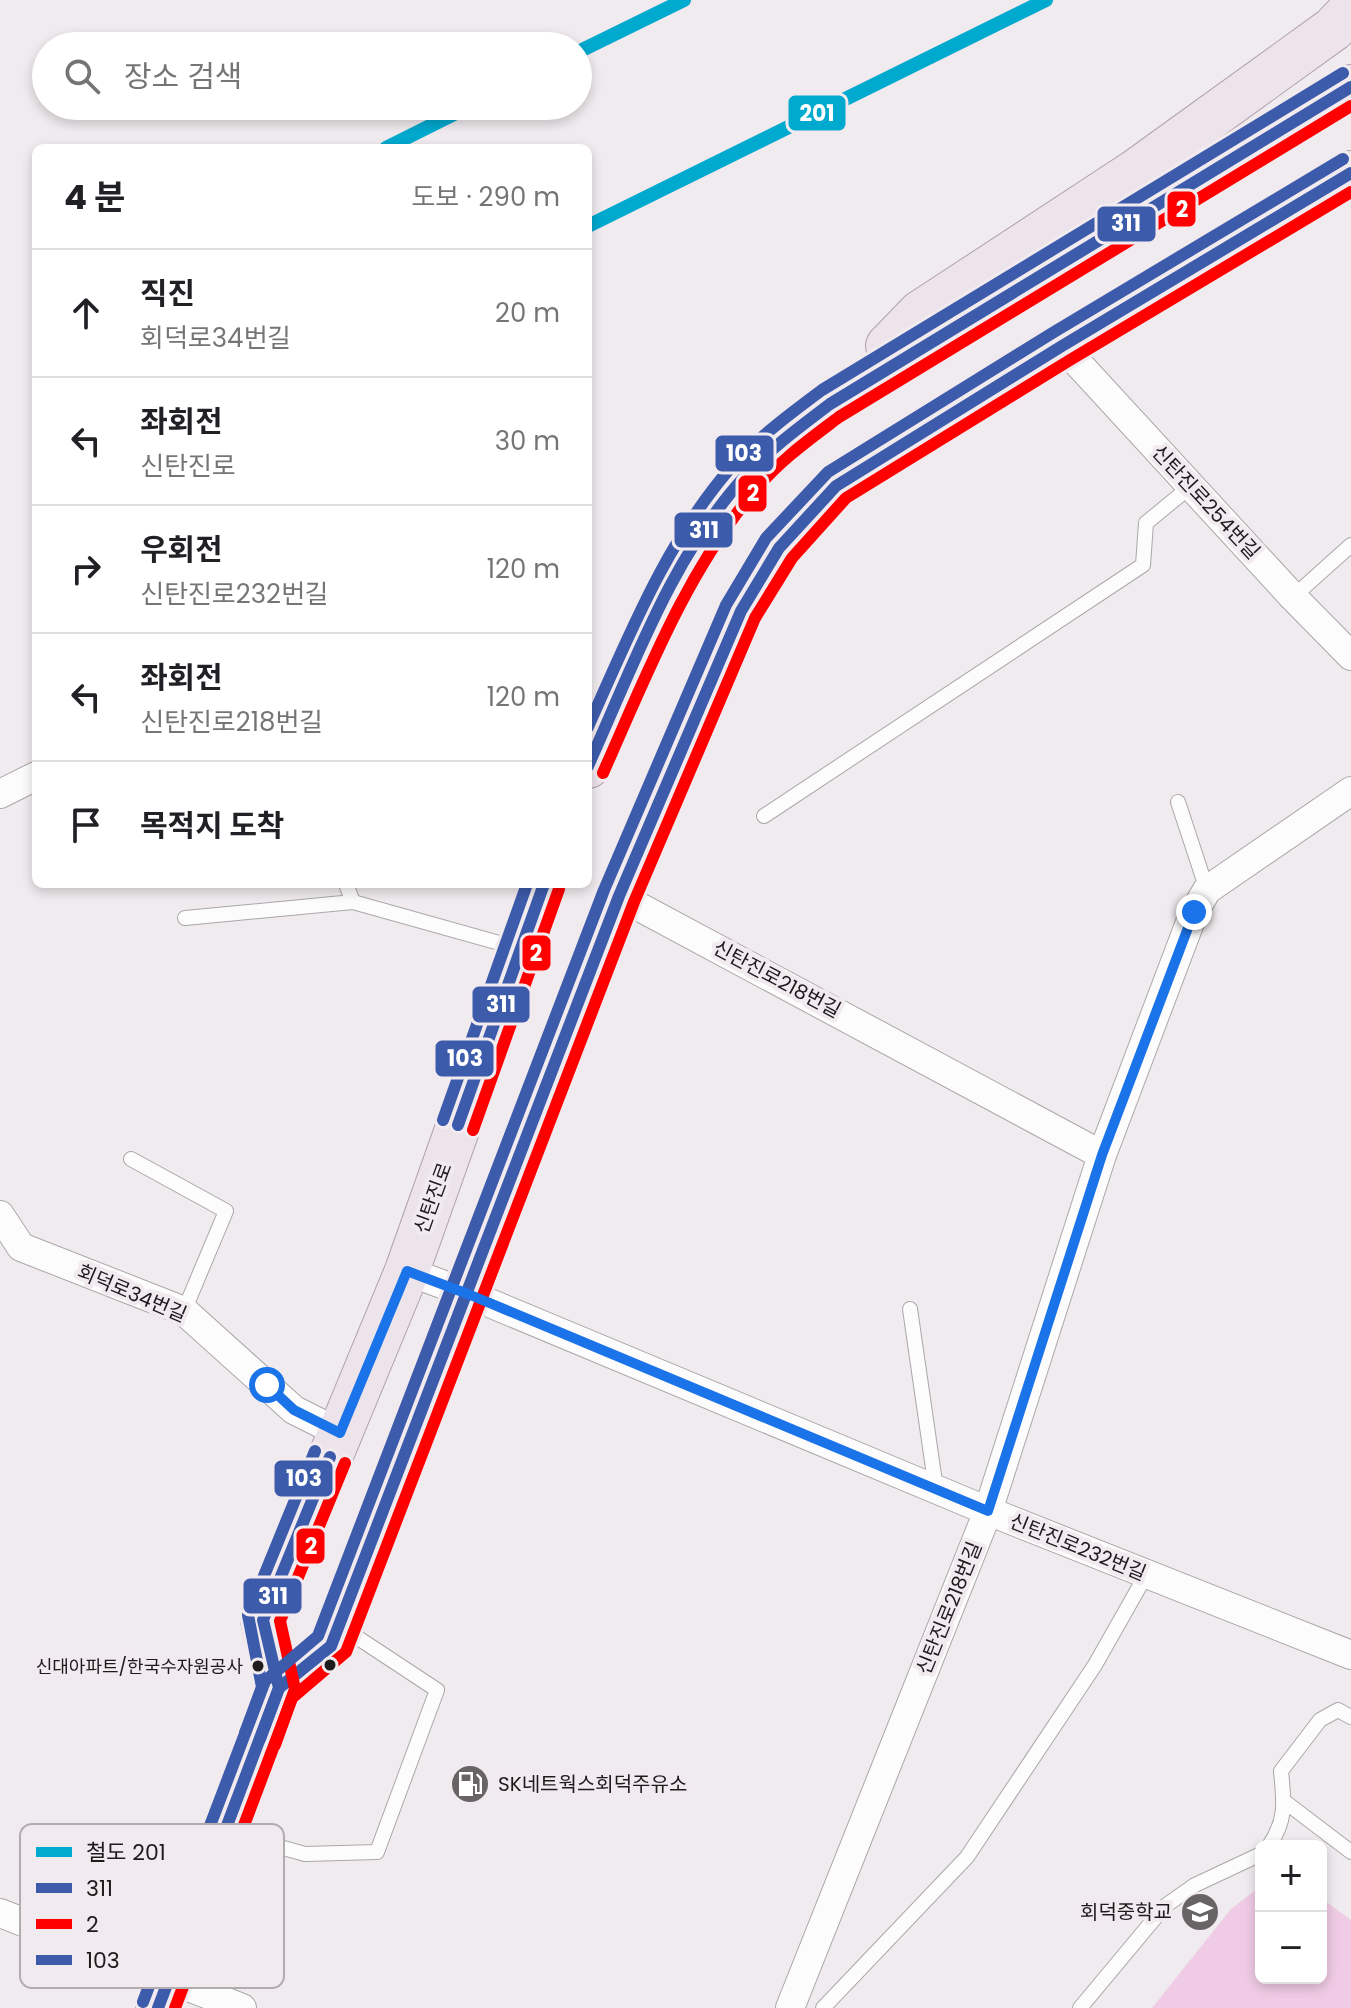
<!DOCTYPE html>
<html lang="ko">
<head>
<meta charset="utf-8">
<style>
	:root { --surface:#fff; --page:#f6f6f6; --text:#202124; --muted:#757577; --line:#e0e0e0 }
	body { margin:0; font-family:Poppins,"Noto Sans KR",sans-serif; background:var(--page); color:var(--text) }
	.controls { position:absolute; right:24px; bottom:24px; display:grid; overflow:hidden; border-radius:12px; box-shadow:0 4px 12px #0003 }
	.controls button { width:72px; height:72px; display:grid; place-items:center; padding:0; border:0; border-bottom:2px solid var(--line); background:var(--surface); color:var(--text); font:40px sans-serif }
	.stop { position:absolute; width:24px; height:24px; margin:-18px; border:6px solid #1a73e8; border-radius:50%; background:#fff }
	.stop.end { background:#1a73e8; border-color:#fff; box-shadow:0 2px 8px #0008 }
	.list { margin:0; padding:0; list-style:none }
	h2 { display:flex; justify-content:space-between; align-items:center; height:104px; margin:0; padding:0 32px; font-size:34px }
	h2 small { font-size:26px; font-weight:400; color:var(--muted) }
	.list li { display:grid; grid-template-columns:52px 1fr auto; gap:24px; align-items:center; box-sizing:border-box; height:128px; padding:0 32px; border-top:2px solid var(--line) }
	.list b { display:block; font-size:30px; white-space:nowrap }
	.list p { margin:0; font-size:26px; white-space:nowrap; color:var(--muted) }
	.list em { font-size:26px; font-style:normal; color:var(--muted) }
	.icon { flex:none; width:44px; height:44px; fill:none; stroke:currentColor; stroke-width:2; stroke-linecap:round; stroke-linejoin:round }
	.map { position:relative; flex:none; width:1351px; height:2008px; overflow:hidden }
	.search { position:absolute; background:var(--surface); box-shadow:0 4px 12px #0003; left:32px; top:32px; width:560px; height:88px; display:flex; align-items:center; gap:20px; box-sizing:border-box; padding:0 28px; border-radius:44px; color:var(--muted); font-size:30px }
	.panel { position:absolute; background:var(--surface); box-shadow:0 4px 12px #0003; left:32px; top:144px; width:560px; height:744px; border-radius:12px }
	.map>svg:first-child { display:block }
	.garden { fill:#f0cbe5 }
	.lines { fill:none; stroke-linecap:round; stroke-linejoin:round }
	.lane-casing { stroke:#aaa7a9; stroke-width:16 }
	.street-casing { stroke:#aaa7a9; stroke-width:30 }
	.primary-casing { stroke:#b1a0ad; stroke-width:46 }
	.lane { stroke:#fdfcfc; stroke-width:14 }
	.street { stroke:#fdfcfc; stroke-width:28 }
	.primary { stroke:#ede4eb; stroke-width:44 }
	.bus-1-casing { stroke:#f1eaef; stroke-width:18 }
	.bus-2-casing { stroke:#f1eaef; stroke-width:18 }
	.bus-3-casing { stroke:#f1eaef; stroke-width:18 }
	.bus-1 { stroke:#3d5bab; stroke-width:12 }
	.bus-2 { stroke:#f00; stroke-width:12 }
	.bus-3 { stroke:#3d5bab; stroke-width:12 }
	.rail-1-casing { stroke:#f1eaef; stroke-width:20 }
	.rail-1 { stroke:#00a9ce; stroke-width:14 }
	.route { stroke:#1a73e8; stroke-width:10 }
	.bus-dot { fill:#1e1b1d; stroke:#f1eaef; stroke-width:3 }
	.labels { text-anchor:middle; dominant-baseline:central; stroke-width:8; stroke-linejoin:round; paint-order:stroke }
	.bus-label { font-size:18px; fill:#1e1b1d; stroke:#f1eaef; text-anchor:end }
	.street-label { font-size:20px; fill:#1e1b1d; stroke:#f1eaef }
	.poi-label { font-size:20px; fill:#1e1b1d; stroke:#f1eaef; text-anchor:start }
	.key { fill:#f1eaef; stroke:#b2acb0; stroke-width:2 }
	.key-label { font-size:22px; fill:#1e1b1d }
	.line-badge { stroke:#f1eaef; stroke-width:3 }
	.badge-label { font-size:22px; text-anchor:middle; font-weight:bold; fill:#fff }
</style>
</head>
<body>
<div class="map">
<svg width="1351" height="2008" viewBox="0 0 1351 2008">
	<rect width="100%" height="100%" fill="#f0ebee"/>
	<path class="garden" d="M1261 1886V1978H1321V1898L1351 1920V2008H1152L1231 1909Z"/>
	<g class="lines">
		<g class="lane-casing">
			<g id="lane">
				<path d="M1293 597 1351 545"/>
				<path d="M1178 802 1207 890"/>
				<path d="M764 816 1143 565 1146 523 1191 486"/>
				<path d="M346 884 353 902"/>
				<path d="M185 918 353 902 517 948"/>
				<path d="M131 1159 226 1211 184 1311"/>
				<path d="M910 1309 936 1489"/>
				<path d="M1284 1801 1351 1852"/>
				<path d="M230 1833 305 1854 377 1852 437 1690 343 1628"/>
				<path d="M1269 1846C1287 1819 1284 1802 1281 1771L1320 1720 1338 1710 1351 1717"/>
				<path d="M823 2008 967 1857 1095 1665 1146 1575"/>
				<path d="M1080 2008 1165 1906 1195 1885 1261 1854"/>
			</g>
		</g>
		<g class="street-casing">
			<g id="street">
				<path d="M1062 346 1293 597 1351 656"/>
				<path d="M0 794 36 776"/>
				<path d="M619 896 1102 1155"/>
				<path d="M0 1215 21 1247 184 1311 294 1410 340 1433"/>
				<path d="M407 1271 468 1294 988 1511 1351 1655"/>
				<path d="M0 1913 242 2008"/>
				<path d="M790 2008 988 1511 1102 1155 1194 912 1207 890 1351 791"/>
			</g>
		</g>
		<g class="primary-casing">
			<g id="primary">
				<path d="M888 346 920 313 1135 172 1333 29 1351 10"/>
				<path d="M588 766 658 610 694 544 745 476 785 438 830 404 1351 87"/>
				<path d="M279 1688 263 1620 407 1271 544 884"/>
				<path d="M158 2008 279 1688 331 1646 619 896 741 611 779 548 836 486 1062 346 1351 173"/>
			</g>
		</g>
		<use href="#lane" class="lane"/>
		<use href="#street" class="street"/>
		<use href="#primary" class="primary"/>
		<g class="bus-1-casing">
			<g id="bus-1">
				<path d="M588 766C633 667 671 557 746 475 771 448 801 426 830 404L1351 87"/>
				<path d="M458 1125 544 884"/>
				<path d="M260 1739 279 1688 263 1620 330 1457"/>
				<path d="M158 2008 279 1688 331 1646 619 896 741 611 779 548 836 486 1062 346 1351 173"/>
			</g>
		</g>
		<g class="bus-2-casing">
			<g id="bus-2">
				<path d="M603 773C647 674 686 572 756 489 779 461 810 439 839 417L1351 106"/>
				<path d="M473 1130 559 889"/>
				<path d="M275 1745 295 1689 280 1621 345 1463"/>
				<path d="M175 2008 292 1698 346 1652 634 902 755 618 792 558 846 498 1070 360 1351 192"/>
			</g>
		</g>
		<g class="bus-3-casing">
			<g id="bus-3">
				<path d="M588 727C629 636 666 541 733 465 759 437 791 413 822 390L1343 73"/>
				<path d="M443 1120 527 884"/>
				<path d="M245 1733 262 1687 248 1615 315 1451"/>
				<path d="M143 2002 265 1681 318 1636 604 890 726 605 766 538 828 472 1054 332 1343 159"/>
			</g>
		</g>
		<use href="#bus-1" class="bus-1"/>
		<use href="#bus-2" class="bus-2"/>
		<use href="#bus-3" class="bus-3"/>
		<g class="rail-1-casing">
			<g id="rail-1">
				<path d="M578 52 684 0"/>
				<path d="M386 148 470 106"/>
				<path d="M588 226 1046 0"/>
			</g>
		</g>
		<use href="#rail-1" class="rail-1"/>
	</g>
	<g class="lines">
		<path class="route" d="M267 1385 294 1410 340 1433 407 1271 468 1294 988 1511 1102 1155 1194 912"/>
	</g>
	<defs>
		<g id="fuel-disc" transform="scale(2)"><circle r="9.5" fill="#686466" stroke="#f1eaef"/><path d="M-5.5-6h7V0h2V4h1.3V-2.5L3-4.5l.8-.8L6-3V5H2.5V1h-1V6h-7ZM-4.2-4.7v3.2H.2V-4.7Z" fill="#fff"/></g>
		<g id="school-disc" transform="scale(2)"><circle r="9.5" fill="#686466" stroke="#f1eaef"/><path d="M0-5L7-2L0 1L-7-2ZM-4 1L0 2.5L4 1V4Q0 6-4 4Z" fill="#fff"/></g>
	</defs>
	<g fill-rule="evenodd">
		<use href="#fuel-disc" x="470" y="1784"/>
		<use href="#school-disc" x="1200" y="1912"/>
	</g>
	<g class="bus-dot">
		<circle cx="330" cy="1665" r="7"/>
		<circle cx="258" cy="1666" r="7"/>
	</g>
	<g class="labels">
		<g class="bus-label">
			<text x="243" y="1666">신대아파트/한국수자원공사</text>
		</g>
		<g class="street-label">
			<text transform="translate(1206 502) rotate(47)">신탄진로254번길</text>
			<text transform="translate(777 979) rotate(28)">신탄진로218번길</text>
			<text transform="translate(433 1198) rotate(-70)">신탄진로</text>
			<text transform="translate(132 1293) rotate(23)">회덕로34번길</text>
			<text transform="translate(1078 1547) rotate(22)">신탄진로232번길</text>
			<text transform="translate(949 1608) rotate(-68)">신탄진로218번길</text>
		</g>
		<g class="poi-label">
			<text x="498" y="1784">SK네트웍스회덕주유소</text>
			<text x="1172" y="1912" text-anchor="end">회덕중학교</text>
		</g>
	</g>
	<rect x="20" y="1824" width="264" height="164" rx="12" class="key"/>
	<rect x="36" y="1847" width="36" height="10" fill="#00a9ce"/>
	<rect x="36" y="1883" width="36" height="10" fill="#3d5bab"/>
	<rect x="36" y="1919" width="36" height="10" fill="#f00"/>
	<rect x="36" y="1955" width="36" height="10" fill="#3d5bab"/>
	<g class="key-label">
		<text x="86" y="1860">철도 201</text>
		<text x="86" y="1896">311</text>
		<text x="86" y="1932">2</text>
		<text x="86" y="1968">103</text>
	</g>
	<g class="line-badge">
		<rect x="787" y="94" width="60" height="38" rx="8" fill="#00a9ce"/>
		<rect x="1166" y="190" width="31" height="38" rx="8" fill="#f00"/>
		<rect x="1096" y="205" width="61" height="38" rx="8" fill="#3d5bab"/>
		<rect x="714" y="434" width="61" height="39" rx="8" fill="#3d5bab"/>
		<rect x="737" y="474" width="31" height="39" rx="8" fill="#f00"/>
		<rect x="673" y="511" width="61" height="38" rx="8" fill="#3d5bab"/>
		<rect x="521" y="934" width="31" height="38" rx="8" fill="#f00"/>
		<rect x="471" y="985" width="60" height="39" rx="8" fill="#3d5bab"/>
		<rect x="434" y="1039" width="61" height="39" rx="8" fill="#3d5bab"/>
		<rect x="273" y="1459" width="61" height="39" rx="8" fill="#3d5bab"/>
		<rect x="295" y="1527" width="31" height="38" rx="8" fill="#f00"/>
		<rect x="242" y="1577" width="61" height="38" rx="8" fill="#3d5bab"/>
	</g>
	<g class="badge-label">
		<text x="817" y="121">201</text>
		<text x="1182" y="217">2</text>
		<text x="1126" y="231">311</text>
		<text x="744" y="461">103</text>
		<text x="753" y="501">2</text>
		<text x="704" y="538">311</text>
		<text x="536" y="961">2</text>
		<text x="501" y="1012">311</text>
		<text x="465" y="1066">103</text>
		<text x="304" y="1486">103</text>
		<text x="311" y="1554">2</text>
		<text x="273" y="1604">311</text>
	</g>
</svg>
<div class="controls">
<button>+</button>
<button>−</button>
</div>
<div class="stop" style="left:267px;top:1385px"></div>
<div class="stop end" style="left:1194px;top:912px"></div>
<div class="search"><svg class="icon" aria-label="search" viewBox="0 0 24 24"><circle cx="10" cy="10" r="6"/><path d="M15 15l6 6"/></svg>장소 검색</div>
<section class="panel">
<h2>4 분<small>도보 · 290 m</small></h2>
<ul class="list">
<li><svg class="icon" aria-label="ahead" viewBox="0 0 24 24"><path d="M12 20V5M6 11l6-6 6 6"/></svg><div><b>직진</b><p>회덕로34번길</p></div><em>20 m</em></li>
<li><svg class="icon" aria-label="left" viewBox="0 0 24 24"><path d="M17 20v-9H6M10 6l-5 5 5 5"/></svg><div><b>좌회전</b><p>신탄진로</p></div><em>30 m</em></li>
<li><svg class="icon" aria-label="right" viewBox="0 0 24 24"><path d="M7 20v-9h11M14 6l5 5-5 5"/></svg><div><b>우회전</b><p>신탄진로232번길</p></div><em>120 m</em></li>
<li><svg class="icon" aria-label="left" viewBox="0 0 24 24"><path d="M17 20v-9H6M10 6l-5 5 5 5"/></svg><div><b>좌회전</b><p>신탄진로218번길</p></div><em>120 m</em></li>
<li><svg class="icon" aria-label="arrive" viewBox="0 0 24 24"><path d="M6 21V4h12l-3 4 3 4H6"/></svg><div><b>목적지 도착</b></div></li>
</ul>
</section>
</div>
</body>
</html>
